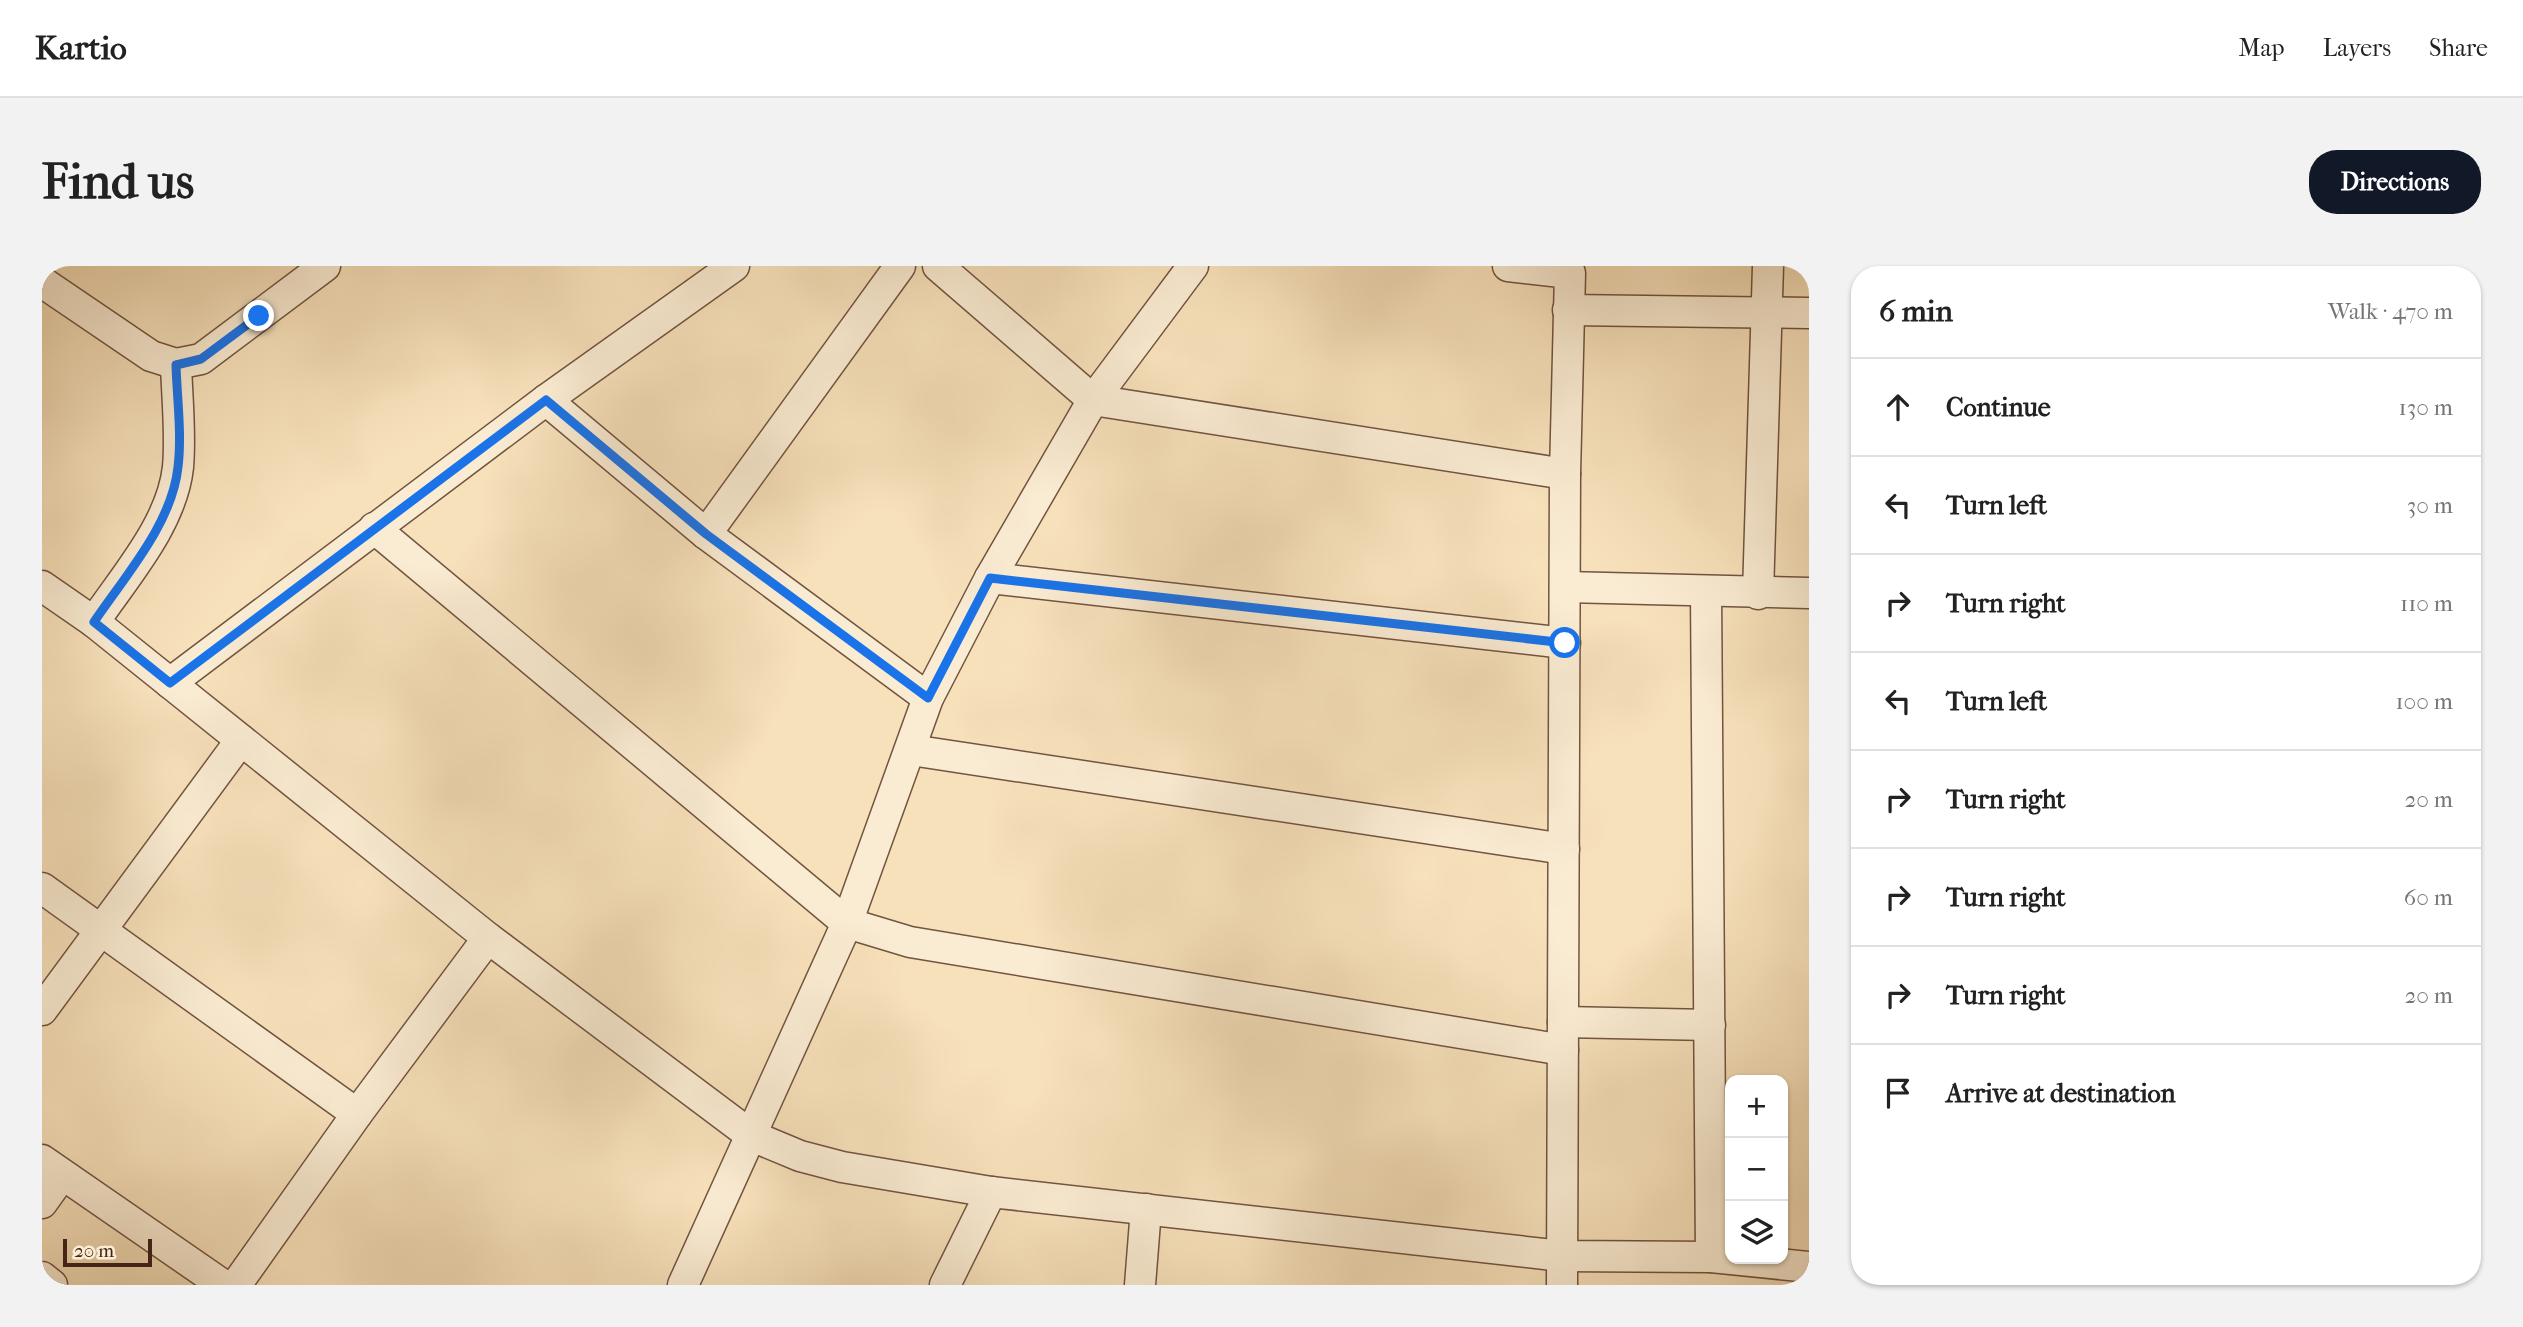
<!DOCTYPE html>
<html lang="en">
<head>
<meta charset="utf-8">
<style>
	:root { --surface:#fff; --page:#f2f2f2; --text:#222; --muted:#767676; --line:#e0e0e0; --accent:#111827 }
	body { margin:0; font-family:"IM FELL French Canon",serif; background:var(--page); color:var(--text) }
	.controls { position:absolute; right:21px; bottom:21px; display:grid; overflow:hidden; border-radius:14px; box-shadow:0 2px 5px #0004 }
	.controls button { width:63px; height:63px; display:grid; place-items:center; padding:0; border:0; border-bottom:2px solid var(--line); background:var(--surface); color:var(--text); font:35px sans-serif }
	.scale { position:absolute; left:21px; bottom:18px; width:89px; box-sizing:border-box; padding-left:7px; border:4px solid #452517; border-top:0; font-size:19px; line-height:24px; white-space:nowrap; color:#452517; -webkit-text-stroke:5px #faecd3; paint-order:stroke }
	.stop { position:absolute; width:21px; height:21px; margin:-16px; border:5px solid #1a73e8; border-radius:50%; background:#fff }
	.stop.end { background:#1a73e8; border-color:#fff; box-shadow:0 2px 7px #0008 }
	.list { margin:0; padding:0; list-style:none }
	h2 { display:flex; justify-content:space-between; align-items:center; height:91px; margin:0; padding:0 28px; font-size:30px }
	h2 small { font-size:23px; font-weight:400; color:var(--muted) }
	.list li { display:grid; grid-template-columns:46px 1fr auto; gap:21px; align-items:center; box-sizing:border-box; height:98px; padding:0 28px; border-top:2px solid var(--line) }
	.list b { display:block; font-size:26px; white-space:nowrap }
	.list em { font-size:23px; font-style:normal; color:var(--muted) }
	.icon { flex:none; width:38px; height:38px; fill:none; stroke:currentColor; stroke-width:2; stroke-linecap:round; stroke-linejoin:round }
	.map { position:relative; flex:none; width:1767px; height:1019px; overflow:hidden; border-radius:28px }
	header { display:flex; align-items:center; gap:42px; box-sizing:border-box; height:98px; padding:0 35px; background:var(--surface); border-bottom:2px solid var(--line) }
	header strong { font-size:33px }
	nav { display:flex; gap:38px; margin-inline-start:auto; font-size:24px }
	.intro { display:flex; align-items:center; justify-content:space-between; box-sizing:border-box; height:168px; padding:0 42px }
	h1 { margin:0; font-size:49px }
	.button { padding:18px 32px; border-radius:28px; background:var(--accent); color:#fff; font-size:24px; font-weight:700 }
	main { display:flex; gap:42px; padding:0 42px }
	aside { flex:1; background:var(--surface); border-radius:28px; box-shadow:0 2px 5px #0004 }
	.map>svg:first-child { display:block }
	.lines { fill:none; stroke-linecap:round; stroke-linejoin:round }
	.street-casing { stroke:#725440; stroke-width:33 }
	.street { stroke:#faecd3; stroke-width:30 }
	.route { stroke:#1a73e8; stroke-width:9 }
</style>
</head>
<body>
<header>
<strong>Kartio</strong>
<nav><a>Map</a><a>Layers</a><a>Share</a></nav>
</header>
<div class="intro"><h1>Find us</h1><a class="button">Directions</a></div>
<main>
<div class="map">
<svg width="1767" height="1019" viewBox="0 0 1767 1019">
	<rect width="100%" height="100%" fill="#f7e1bb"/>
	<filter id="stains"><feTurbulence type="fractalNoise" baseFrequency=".00286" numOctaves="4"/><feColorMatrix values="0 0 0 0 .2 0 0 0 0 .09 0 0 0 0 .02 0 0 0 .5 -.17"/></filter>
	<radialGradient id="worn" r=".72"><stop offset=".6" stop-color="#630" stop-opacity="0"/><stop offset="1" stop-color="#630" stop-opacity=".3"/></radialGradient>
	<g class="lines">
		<g class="street-casing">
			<g id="street">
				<path d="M896 0 1051 134 1523 208"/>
				<path d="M1466 0 1528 7 1523 208 1520 1019"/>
				<path d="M0 16 109 90 134 98 159 93 283 0"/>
				<path d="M1526 44 1767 47"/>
				<path d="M504 134 664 268 886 432"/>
				<path d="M332 262 805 657 868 676 1521 784"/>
				<path d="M664 268 858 0"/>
				<path d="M948 312 1523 377"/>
				<path d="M0 320 52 356 446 672 710 870 758 890 800 901 949 926 1520 990 1669 991 1767 1001"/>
				<path d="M1523 321 1767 327"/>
				<path d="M1664 326 1669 991"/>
				<path d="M1716 328 1726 0"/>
				<path d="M52 356C83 310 130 258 136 201 139 168 135 132 134 98"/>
				<path d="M128 417 504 134 692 0"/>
				<path d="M869 484 1522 583"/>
				<path d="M0 622 315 848"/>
				<path d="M0 744 199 474"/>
				<path d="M1521 756 1668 759"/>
				<path d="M0 894 181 1019"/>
				<path d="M0 937 20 909"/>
				<path d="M0 1011 10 1019"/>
				<path d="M194 1019 315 848 446 672"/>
				<path d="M641 1019 805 657 886 432 948 312 1051 134 1151 0"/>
				<path d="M903 1019 949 926"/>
				<path d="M1098 1019 1104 943"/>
			</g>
		</g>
		<use href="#street" class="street"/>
	</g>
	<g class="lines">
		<path class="route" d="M217 50 159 93 134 99C135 132 140 168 136 201 130 258 83 310 52 356L128 417 504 134 664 268 886 432 948 312 1523 377"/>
	</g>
	<rect width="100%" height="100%" filter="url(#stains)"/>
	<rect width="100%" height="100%" fill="url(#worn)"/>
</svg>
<div class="controls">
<button>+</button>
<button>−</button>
<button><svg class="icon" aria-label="layers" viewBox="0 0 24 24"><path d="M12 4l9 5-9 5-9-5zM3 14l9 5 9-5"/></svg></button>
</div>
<div class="scale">20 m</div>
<div class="stop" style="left:1523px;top:377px"></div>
<div class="stop end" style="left:217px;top:50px"></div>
</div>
<aside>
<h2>6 min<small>Walk · 470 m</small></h2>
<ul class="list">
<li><svg class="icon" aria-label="ahead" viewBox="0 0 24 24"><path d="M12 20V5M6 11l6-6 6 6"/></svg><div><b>Continue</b></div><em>130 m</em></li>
<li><svg class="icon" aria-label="left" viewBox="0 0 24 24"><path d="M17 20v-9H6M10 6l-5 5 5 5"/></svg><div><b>Turn left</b></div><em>30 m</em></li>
<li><svg class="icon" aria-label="right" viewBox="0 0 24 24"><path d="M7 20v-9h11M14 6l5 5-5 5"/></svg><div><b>Turn right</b></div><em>110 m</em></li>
<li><svg class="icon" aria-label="left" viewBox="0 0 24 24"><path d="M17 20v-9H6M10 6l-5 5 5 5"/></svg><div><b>Turn left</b></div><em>100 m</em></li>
<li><svg class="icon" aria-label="right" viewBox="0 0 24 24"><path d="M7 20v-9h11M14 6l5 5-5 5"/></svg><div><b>Turn right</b></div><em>20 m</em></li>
<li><svg class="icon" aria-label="right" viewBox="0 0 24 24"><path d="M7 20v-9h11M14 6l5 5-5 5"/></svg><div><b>Turn right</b></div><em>60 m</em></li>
<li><svg class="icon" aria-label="right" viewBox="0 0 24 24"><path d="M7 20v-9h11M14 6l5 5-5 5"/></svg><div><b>Turn right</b></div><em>20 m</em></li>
<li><svg class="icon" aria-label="arrive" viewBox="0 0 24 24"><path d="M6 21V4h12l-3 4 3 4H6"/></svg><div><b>Arrive at destination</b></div></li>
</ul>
</aside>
</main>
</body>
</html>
